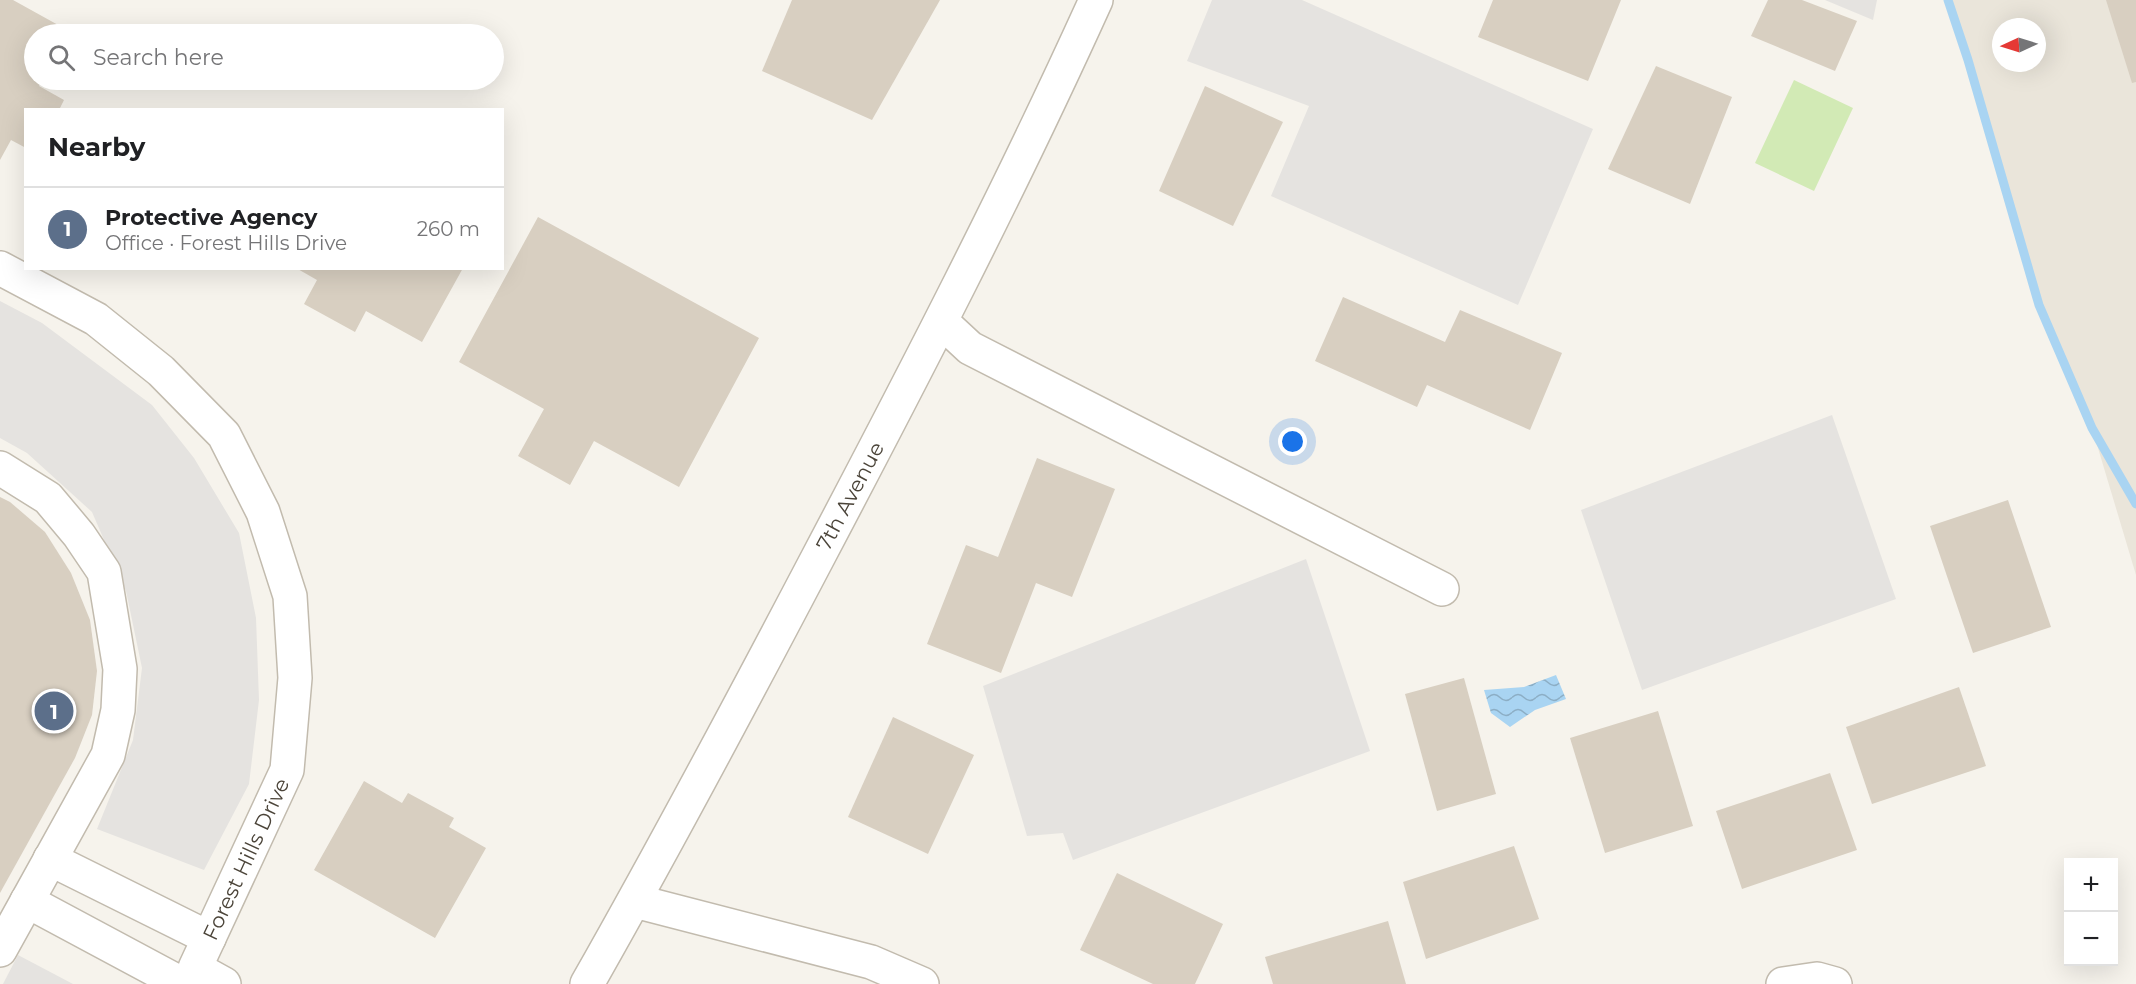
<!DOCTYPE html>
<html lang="en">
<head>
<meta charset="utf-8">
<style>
	:root { --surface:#fff; --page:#f2f2f2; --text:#202124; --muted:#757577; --line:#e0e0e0; --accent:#fc3f1d }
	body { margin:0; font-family:Montserrat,sans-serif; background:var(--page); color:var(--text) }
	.controls { position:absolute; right:18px; bottom:18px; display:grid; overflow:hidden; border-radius:0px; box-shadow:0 6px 24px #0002 }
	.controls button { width:54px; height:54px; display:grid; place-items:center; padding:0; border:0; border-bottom:2px solid var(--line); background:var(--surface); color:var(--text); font:30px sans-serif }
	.compass { position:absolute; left:1992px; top:18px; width:54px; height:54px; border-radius:50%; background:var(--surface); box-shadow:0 6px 24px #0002; rotate:266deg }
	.you { position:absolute; left:1293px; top:442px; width:21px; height:21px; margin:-15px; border:4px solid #fff; border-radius:50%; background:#1a73e8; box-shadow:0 0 0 9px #1a73e833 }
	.badge { display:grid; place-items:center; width:39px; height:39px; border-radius:50%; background:var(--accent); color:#fff; font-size:20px; font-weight:700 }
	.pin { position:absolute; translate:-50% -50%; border:3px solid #fff; box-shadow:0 2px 6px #0006 }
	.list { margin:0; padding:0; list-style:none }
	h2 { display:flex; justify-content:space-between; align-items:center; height:78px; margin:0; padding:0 24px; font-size:26px }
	h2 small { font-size:20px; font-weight:400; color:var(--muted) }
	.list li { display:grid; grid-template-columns:39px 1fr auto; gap:18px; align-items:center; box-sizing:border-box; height:84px; padding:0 24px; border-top:2px solid var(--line) }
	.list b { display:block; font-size:22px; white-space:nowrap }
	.list p { margin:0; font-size:20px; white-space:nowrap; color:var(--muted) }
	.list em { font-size:20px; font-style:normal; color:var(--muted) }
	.icon { flex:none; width:33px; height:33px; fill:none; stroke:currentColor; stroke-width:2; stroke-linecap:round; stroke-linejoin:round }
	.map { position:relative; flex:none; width:2136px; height:984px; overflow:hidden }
	.search { position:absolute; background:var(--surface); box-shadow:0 6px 24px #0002; left:24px; top:24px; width:480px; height:66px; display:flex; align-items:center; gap:15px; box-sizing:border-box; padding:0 21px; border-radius:33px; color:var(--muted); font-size:22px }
	.panel { position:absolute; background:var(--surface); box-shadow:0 6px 24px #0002; left:24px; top:108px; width:480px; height:162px; border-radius:0px }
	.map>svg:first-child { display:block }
	.residential { fill:#eae5da; fill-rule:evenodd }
	.green { fill:#d2eab5 }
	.parking { fill:#e5e3e0 }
	.water { fill:url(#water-waves) }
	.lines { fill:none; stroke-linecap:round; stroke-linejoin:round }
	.stream { stroke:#a9d4f2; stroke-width:9 }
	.building { fill:#d8cfc1 }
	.minor-casing { stroke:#c2bbae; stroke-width:36 }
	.minor { stroke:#fff; stroke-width:33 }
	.labels { text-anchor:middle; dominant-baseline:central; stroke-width:6; stroke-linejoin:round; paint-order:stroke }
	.street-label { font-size:21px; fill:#4b4439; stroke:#fff }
</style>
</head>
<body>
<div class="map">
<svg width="2136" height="984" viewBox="0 0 2136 984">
	<defs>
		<pattern id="water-waves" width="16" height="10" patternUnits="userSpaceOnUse" patternTransform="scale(1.5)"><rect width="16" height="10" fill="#a9d4f2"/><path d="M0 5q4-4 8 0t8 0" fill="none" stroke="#8caec5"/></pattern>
	</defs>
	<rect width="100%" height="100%" fill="#f6f3ec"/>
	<path class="residential" d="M1948 0H2136V575L2092 428 2039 305 1968 60ZM2001 27H2037V63H2001Z"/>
	<path class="green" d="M1794 80 1853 108 1814 191 1755 163Z"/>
	<g class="parking">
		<path d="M1212 0H1302L1593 129 1518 305 1271 196 1309 106 1187 61Z"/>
		<path d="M1825 0H1877L1873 20Z"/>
		<path d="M0 301 42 323 152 405 194 458 239 533 256 618 259 700 249 784 204 870 97 829 133 740 142 668 126 591 92 512 27 453 0 438Z"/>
		<path d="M1832 415 1896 599 1642 690 1581 510Z"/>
		<path d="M1306 559 1370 751 1073 860 1063 833 1027 836 983 686Z"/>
		<path d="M18 955 73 984H3Z"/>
	</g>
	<path class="water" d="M1556 675 1566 699 1535 710 1510 727 1491 713 1484 690 1524 687Z"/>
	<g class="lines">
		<path class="stream" d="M1948 0 1968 60 2039 305 2092 428 2136 504"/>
	</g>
	<g class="building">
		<path d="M0 0H13L69 31 67 34H34V80H42L39 86 64 100 59 110H26V148L11 140 0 160Z"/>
		<path d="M792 0H940L872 120 762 71Z"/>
		<path d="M1493 0H1621L1588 81 1478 37Z"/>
		<path d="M1768 0H1802L1857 21 1835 71 1751 36Z"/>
		<path d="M2106 0H2136V82L2132 83Z"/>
		<path d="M1656 66 1732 97 1690 204 1608 169Z"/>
		<path d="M1205 86 1283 122 1233 226 1159 191Z"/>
		<path d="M538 217 759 338 679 487 594 441 570 485 518 456 544 409 459 362Z"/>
		<path d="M296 268H463L422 342 366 311 355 332 304 304 317 280Z"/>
		<path d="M1343 297 1445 342 1460 310 1562 353 1530 430 1427 385 1417 407 1315 361Z"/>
		<path d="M1037 458 1115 489 1072 597 1036 583 1001 673 927 644 966 545 998 557Z"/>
		<path d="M0 497 10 502 45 532 71 573 90 620 97 671 92 715 75 758 0 893Z"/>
		<path d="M2008 500 2051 627 1973 653 1930 526Z"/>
		<path d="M1464 678 1496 794 1437 811 1405 694Z"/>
		<path d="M1959 687 1986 766 1872 804 1846 727Z"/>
		<path d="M1658 711 1693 826 1605 853 1570 738Z"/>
		<path d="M893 717 974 755 928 854 848 817Z"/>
		<path d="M1830 773 1857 850 1742 889 1716 811Z"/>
		<path d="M364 781 402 803 408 793 454 818 449 827 486 848 435 938 314 870Z"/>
		<path d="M1514 846 1539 919 1426 959 1403 882Z"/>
		<path d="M1117 873 1223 924 1195 984H1153L1080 950Z"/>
		<path d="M1388 921 1406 984H1273L1265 957Z"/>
	</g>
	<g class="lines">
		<g class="minor-casing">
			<g id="minor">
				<path d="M0 268 96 319 161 371 224 435 263 512 290 596 295 678 287 770 195 968 224 984"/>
				<path d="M942 322 970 348 1442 589"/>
				<path d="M0 468 48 498 79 535 104 572 120 669 118 710 108 755 0 950"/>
				<path d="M50 859 209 938"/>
				<path d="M27 901 182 984"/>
				<path d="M635 901 871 962 922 984"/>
				<path d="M587 984C666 845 741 704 815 563 913 377 1009 192 1096 0"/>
				<path d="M1783 984 1817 979 1835 984"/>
			</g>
		</g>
		<use href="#minor" class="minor"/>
	</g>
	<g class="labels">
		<g class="street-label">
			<text transform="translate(850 496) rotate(-62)">7th Avenue</text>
			<text transform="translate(246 859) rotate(-65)">Forest Hills Drive</text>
		</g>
	</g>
</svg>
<div class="controls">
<button>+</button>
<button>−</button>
</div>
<svg class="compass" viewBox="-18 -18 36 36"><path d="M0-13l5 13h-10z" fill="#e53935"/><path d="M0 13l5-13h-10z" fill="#757577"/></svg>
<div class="you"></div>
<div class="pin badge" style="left:54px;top:711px;background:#5c6f8a">1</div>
<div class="search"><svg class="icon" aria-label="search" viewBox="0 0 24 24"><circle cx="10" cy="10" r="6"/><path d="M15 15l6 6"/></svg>Search here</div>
<section class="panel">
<h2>Nearby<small></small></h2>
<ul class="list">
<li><span class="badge" style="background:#5c6f8a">1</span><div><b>Protective Agency</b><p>Office · Forest Hills Drive</p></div><em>260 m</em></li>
</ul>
</section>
</div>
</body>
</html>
